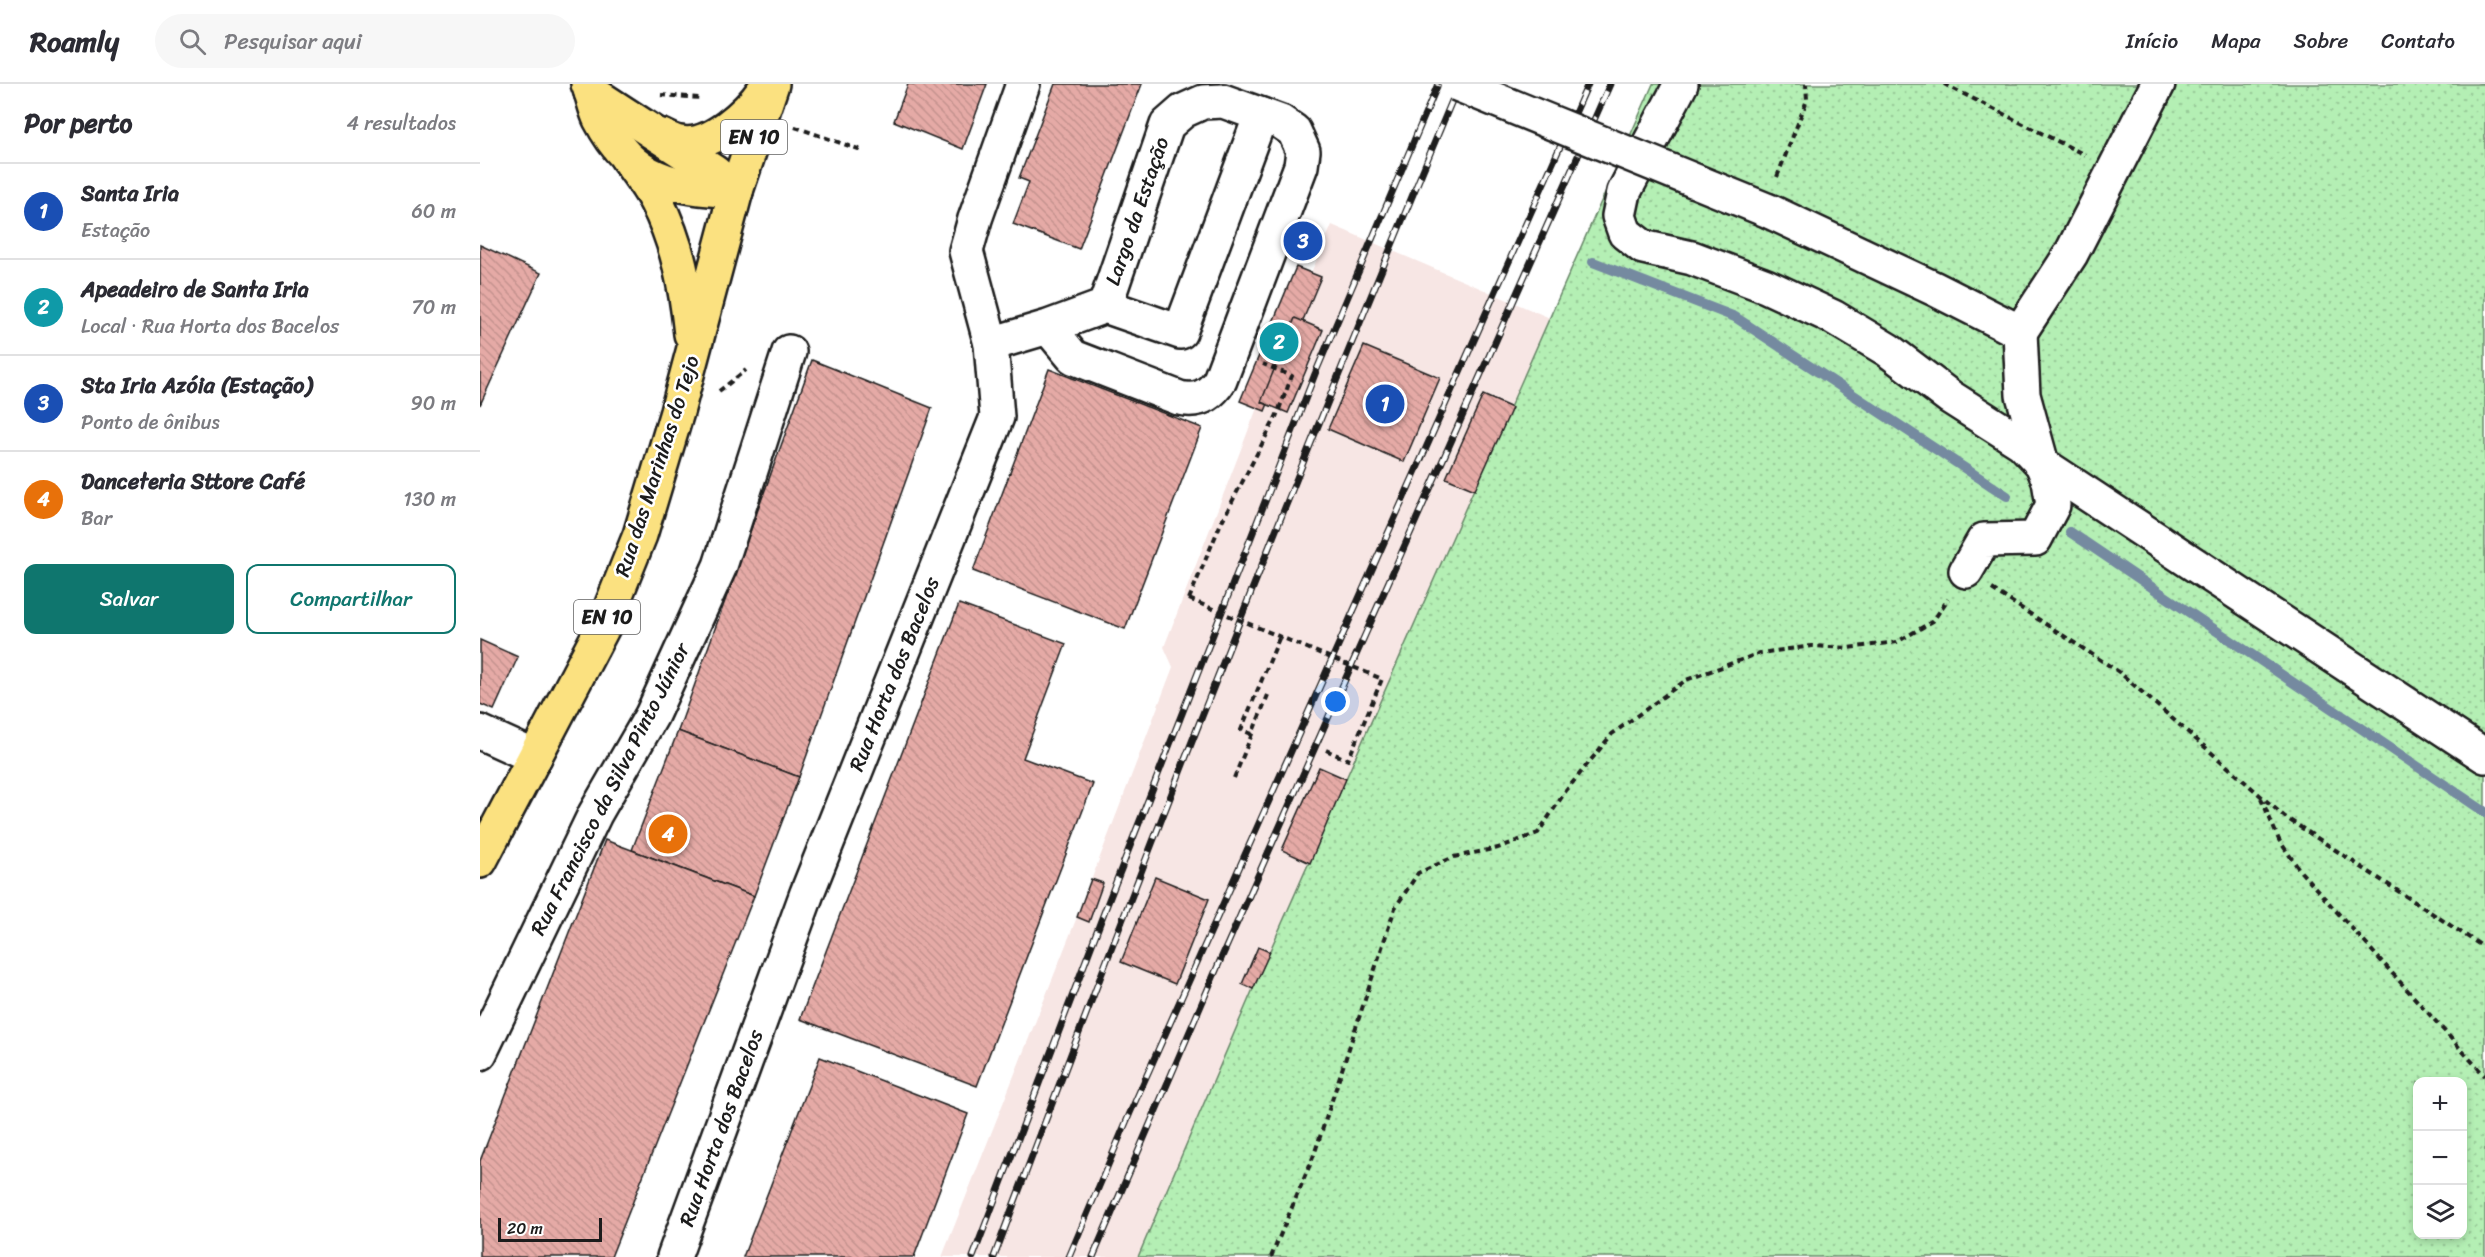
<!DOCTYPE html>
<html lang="pt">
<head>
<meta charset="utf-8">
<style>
	:root { --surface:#fff; --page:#f7f7f7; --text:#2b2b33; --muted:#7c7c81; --line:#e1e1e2; --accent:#0f766e }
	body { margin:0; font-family:Sriracha,sans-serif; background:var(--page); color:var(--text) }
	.controls { position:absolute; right:18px; bottom:18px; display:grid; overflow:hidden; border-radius:12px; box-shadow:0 3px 9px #0003 }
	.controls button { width:54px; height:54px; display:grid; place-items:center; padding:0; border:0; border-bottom:2px solid var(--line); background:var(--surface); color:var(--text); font:30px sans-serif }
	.scale { position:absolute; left:18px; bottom:15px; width:104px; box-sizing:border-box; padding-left:6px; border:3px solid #1c1c1c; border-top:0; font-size:16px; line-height:21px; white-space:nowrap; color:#1c1c1c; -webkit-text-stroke:4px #fff; paint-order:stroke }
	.you { position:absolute; left:856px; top:618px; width:21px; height:21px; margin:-15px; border:4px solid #fff; border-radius:50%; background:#1a73e8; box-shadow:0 0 0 9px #1a73e833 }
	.badge { display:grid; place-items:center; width:39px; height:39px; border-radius:50%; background:var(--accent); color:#fff; font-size:20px; font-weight:700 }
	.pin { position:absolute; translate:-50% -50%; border:3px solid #fff; box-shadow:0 2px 6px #0006 }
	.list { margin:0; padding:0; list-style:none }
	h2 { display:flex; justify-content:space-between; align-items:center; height:78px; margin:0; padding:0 24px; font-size:26px }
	h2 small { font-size:20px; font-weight:400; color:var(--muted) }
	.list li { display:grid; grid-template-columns:39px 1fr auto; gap:18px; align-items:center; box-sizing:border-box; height:96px; padding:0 24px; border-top:2px solid var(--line) }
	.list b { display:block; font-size:22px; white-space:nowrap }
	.list p { margin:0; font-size:20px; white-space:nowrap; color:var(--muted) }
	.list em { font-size:20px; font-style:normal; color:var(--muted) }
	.actions { display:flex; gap:12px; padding:18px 24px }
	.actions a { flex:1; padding:14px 0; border:2px solid var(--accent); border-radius:12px; text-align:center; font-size:21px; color:var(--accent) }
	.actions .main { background:var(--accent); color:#fff }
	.icon { flex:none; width:33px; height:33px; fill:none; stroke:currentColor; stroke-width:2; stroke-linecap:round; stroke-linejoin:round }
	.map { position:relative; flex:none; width:2005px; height:1173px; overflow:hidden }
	header { display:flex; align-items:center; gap:36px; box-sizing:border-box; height:84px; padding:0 30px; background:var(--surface); border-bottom:2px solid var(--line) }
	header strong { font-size:28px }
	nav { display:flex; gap:33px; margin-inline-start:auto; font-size:21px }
	.search { width:420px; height:54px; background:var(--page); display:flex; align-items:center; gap:15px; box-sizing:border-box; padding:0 21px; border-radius:33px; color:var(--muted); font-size:22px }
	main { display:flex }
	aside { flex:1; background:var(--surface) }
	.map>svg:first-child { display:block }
	.built { fill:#f7e6e4 }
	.grass { fill:url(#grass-dots); stroke:#688668; stroke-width:1.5; fill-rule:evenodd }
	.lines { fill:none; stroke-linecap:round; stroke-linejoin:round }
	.stream { stroke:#748aa0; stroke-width:10 }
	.building { fill:url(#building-back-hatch); stroke:#1c1c1c; stroke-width:1.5 }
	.minor-casing { stroke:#1c1c1c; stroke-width:38 }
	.major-casing { stroke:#1c1c1c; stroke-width:38 }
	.path { stroke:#1c1c1c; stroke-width:4; stroke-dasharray:6 4.5; stroke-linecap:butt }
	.minor { stroke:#fff; stroke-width:33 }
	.major { stroke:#fbe180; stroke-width:33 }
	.rail-casing { stroke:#1c1c1c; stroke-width:7 }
	.rail { stroke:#fff; stroke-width:4.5; stroke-dasharray:14; stroke-linecap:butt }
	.minor-bridge-casing { stroke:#1c1c1c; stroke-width:38; stroke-linecap:butt }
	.path-bridge { stroke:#1c1c1c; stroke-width:4; stroke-dasharray:6 4.5; stroke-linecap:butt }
	.minor-bridge { stroke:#fff; stroke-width:33 }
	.labels { text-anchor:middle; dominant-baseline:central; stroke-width:5; stroke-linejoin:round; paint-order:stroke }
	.shield { fill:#fff; stroke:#606060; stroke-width:1.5 }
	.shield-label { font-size:20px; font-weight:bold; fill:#1c1c1c }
	.street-label { font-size:21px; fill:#1c1c1c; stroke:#fff }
</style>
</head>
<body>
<header>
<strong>Roamly</strong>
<div class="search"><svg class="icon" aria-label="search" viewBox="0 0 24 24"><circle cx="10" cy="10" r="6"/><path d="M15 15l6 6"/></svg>Pesquisar aqui</div>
<nav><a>Início</a><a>Mapa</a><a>Sobre</a><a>Contato</a></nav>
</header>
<main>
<aside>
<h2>Por perto<small>4 resultados</small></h2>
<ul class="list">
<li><span class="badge" style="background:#1a4fb4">1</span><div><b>Santa Iria</b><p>Estação</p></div><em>60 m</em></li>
<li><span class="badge" style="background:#0f9aa8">2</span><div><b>Apeadeiro de Santa Iria</b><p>Local · Rua Horta dos Bacelos</p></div><em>70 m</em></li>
<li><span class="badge" style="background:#1a4fb4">3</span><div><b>Sta Iria Azóia (Estação)</b><p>Ponto de ônibus</p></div><em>90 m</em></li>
<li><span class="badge" style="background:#e8710a">4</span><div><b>Danceteria Sttore Café</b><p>Bar</p></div><em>130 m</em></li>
</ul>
<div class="actions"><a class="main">Salvar</a><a>Compartilhar</a></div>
</aside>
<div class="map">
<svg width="2005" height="1173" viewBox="0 0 2005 1173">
	<defs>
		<pattern id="grass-dots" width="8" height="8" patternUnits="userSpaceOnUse" patternTransform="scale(1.5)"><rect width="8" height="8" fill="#b4efb4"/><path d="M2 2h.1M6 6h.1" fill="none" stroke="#9acc9a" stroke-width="1.8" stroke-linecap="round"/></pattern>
		<pattern id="building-back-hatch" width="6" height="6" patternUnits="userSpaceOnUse" patternTransform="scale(1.5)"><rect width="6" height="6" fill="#e5aaa6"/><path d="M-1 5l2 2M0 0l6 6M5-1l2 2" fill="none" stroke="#c4928e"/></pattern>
	</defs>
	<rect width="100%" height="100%" fill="#fff"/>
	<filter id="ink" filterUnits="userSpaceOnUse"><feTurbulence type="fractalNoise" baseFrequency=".0167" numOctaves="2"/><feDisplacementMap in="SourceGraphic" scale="12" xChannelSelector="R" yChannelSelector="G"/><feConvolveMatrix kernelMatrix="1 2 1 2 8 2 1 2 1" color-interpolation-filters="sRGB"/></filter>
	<g filter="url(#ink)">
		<path class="built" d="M852 141 1070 234 773 905 658 1173H462L597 833 693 583 684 563 777 324 760 317 816 183 831 189Z"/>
		<path class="grass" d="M1173 0H2005V1173H658L773 905ZM1938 998H1982V1150H1938Z"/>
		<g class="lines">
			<g class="stream">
				<path d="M1113 178 1255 233 1527 412"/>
				<path d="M1590 448 2005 728"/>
			</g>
		</g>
		<g class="building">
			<path d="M428 0H507L483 65 414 37Z"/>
			<path d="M575 0H662L599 165 533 140 549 98 539 94Z"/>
			<path d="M0 161 61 189 0 321Z"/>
			<path d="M816 183 841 193 785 327 760 317Z"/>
			<path d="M815 234 843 246 808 329 781 318Z"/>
			<path d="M884 262 960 294 924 378 848 345Z"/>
			<path d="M332 276 452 324 319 693 198 647Z"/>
			<path d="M569 285 722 344 645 545 493 487Z"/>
			<path d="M1003 311 1032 324 995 406 966 394Z"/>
			<path d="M479 520 586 560 543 674 613 700 497 1002 320 935Z"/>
			<path d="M0 556 38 573 14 626 0 620Z"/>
			<path d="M198 647 319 693 274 812 152 766Z"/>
			<path d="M839 683 866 695 830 779 802 766Z"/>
			<path d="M125 756 274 812 131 1173H0V1077Z"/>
			<path d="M675 793 729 815 695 900 641 878Z"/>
			<path d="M611 795 623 799 609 838 597 833Z"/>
			<path d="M778 863 790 868 773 905 762 900Z"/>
			<path d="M340 973 488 1030 434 1173H263Z"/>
		</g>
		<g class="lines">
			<g class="minor-casing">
				<g id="minor">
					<path d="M1201 0 1144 108 1139 132 1145 149 1163 163 1212 174 1286 202 1353 233 1408 266 1470 313 1542 359 1562 380 1569 397 1573 421 1555 455 1504 456 1486 487"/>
					<path d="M1289 127 1455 205 1540 248 1591 170 1678 0"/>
					<path d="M625 222 700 248 781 31"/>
					<path d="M1540 248 1543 311 1562 380 2005 672"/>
					<path d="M511 260 568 243 625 222 687 41 703 27 723 18 743 17 801 38 814 47 823 67 821 82 740 296C730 312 717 318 699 314L593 273 568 243"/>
					<path d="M0 648 55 673"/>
					<path d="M0 969 115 730 172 631 240 482 309 268"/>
					<path d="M194 1173 327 809 517 333 511 260 486 167 495 135 543 0"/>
				</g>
			</g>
			<g class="major-casing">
				<g id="major">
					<path d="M108 0C113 11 115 25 120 35 153 98 192 103 256 107"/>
					<path d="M111 8 234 88 256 107"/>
					<path d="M182 52C188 55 194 58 200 59 230 65 269 28 284 6"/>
					<path d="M147 74C157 88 168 102 176 117 198 159 206 204 211 250"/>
					<path d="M0 777 123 543 160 451 197 328 256 107 292 0"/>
				</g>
			</g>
			<g class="path">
				<path d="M1464 0 1605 71"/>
				<path d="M181 11 220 14"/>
				<path d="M315 43 381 66"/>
				<path d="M1297 93 1327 16 1326 0"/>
				<path d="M239 307 266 286"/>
				<path d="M1512 505 1639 588 1805 733 2005 864"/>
				<path d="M709 515 741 439 796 333 812 292 783 280"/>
				<path d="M772 650 761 646 800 552"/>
				<path d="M846 666 868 676 902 595"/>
				<path d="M754 694 788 611"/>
				<path d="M1781 714 1799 756 1821 788 2005 992"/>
				<path d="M791 1173 834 1071 915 824 938 789 974 773 1018 764 1058 749 1085 708 1132 650 1206 596 1280 569 1332 562 1368 564 1417 558 1453 537 1468 515"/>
			</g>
			<use href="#minor" class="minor"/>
			<use href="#major" class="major"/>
			<g class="rail-casing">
				<g id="rail">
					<path d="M493 1173 625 826 835 290 958 0"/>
					<path d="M514 1173C662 779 816 388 979 0"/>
					<path d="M589 1173 650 1029 1108 0"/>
					<path d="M613 1173 740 877 1130 0"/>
				</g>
			</g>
			<use href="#rail" class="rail"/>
			<g class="minor-bridge-casing">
				<path id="minor-bridge" d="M977 0 1289 127"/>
			</g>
			<path class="path-bridge" d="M709 515 902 595"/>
			<use href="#minor-bridge" class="minor-bridge"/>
		</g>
	</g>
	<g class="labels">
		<g class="shield">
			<rect x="241" y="36" width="66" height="34" rx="4.5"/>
			<rect x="94" y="516" width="66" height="34" rx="4.5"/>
		</g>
		<g class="shield-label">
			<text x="274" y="53">EN 10</text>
			<text x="127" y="533">EN 10</text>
		</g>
		<g class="street-label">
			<text transform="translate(657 127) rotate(-71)">Largo da Estação</text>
			<text transform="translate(177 382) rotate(-72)">Rua das Marinhas do Tejo</text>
			<text transform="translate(414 590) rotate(-68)">Rua Horta dos Bacelos</text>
			<text transform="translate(130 705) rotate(-63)">Rua Francisco da Silva Pinto Júnior</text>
			<text transform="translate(241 1044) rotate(-70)">Rua Horta dos Bacelos</text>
		</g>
	</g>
</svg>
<div class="controls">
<button>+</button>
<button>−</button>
<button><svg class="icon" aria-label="layers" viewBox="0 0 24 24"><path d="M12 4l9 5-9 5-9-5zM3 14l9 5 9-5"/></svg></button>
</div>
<div class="scale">20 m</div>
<div class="you"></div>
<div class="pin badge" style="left:905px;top:320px;background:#1a4fb4">1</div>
<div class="pin badge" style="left:799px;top:258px;background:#0f9aa8">2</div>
<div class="pin badge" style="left:823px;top:157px;background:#1a4fb4">3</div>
<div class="pin badge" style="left:188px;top:750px;background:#e8710a">4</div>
</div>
</main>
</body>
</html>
